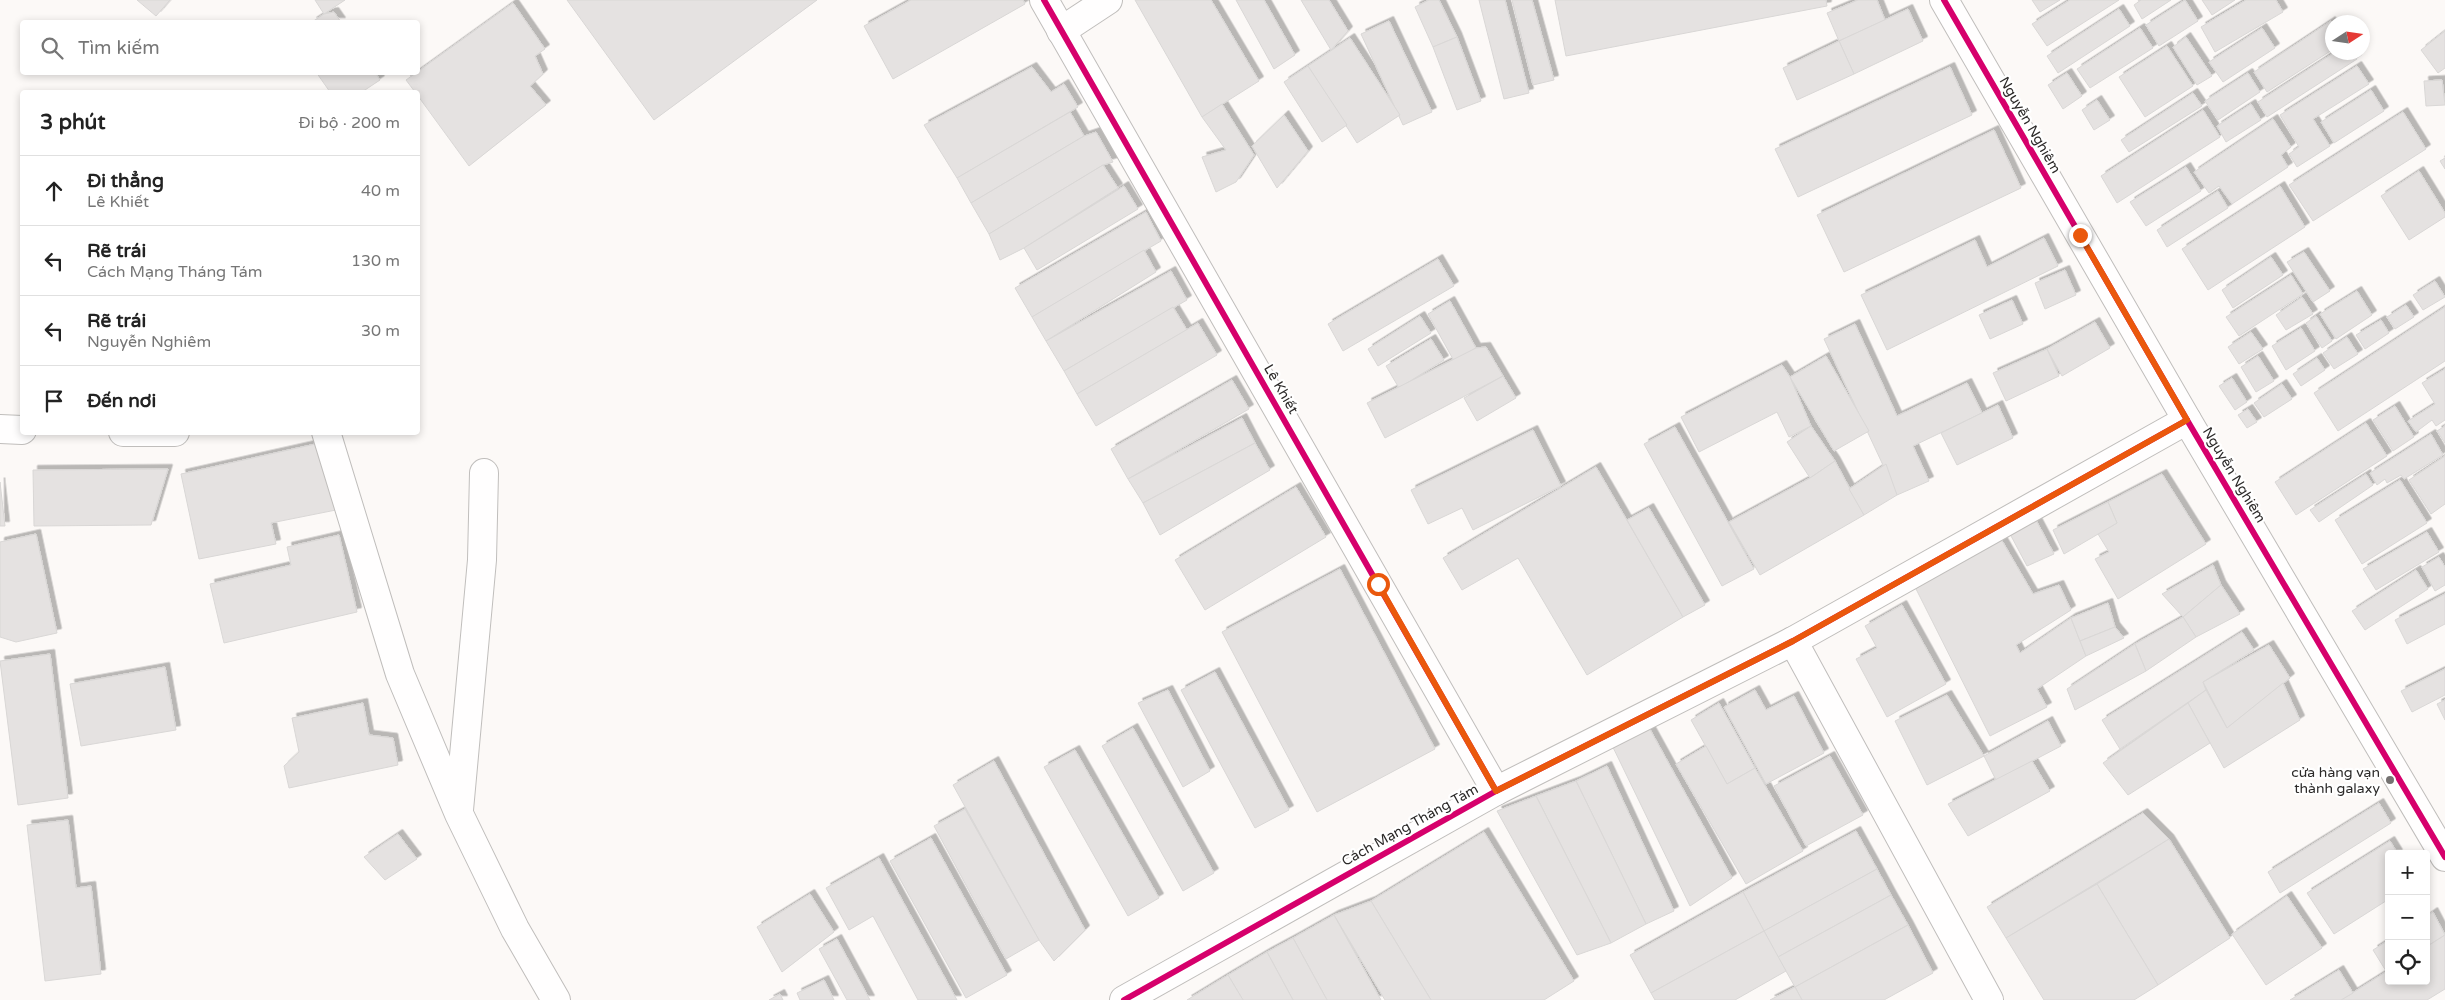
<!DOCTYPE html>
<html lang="vi">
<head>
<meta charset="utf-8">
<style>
	:root { --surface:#fff; --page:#f2f2f2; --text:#222; --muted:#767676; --line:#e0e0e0 }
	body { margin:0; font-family:"Varela Round",sans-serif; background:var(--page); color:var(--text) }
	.controls { position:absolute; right:15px; bottom:15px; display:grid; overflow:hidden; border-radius:5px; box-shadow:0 2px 8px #0003 }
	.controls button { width:45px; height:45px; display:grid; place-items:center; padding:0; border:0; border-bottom:1px solid var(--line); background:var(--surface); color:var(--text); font:25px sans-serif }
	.compass { position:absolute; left:2325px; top:15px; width:45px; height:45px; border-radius:50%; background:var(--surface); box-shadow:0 2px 8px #0003; rotate:78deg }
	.stop { position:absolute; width:15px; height:15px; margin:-11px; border:4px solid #ea580c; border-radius:50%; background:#fff }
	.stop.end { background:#ea580c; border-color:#fff; box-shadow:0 1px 5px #0008 }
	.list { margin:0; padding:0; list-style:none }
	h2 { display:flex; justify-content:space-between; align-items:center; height:65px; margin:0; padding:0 20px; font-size:21px }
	h2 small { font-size:16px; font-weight:400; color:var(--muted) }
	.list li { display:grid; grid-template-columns:32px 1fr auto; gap:15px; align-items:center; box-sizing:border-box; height:70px; padding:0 20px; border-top:1px solid var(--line) }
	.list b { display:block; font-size:19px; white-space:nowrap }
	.list p { margin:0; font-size:16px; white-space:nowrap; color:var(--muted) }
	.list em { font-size:16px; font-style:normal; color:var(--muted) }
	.icon { flex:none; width:28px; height:28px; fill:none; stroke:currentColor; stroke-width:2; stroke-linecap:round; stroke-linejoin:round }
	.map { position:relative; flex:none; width:2445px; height:1000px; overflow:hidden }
	.search { position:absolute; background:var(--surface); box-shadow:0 2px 8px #0003; left:20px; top:20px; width:400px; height:55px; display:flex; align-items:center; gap:12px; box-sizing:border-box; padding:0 18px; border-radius:5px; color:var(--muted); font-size:19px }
	.panel { position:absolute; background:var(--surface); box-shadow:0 2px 8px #0003; left:20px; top:90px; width:400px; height:345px; border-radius:5px }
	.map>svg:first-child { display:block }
	.building { fill:#e5e2e1; stroke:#d9d7d6; filter:url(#shadow) }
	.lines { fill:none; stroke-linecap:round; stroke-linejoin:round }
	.minor-casing { stroke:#c0bebc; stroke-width:30 }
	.tertiary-casing { stroke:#c0bebc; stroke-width:30 }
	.minor { stroke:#fffefe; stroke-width:28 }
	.tertiary { stroke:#fffefe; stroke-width:28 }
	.cycleway-casing { stroke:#fff; stroke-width:9 }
	.cycleway { stroke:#d6006c; stroke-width:6 }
	.route { stroke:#ea580c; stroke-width:6 }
	.poi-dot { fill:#757271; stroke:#fff; stroke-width:2 }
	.labels { text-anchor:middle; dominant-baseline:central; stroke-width:4.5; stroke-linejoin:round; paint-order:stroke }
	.street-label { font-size:14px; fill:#2c2a29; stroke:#fff }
	.poi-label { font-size:14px; fill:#2c2a29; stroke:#fff; text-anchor:end }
</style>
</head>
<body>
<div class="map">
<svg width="2445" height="1000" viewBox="0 0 2445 1000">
	<defs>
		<filter id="shadow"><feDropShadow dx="4.5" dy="-4.5" stdDeviation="0" flood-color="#0004"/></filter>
	</defs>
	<rect width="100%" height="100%" fill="#fcf9f7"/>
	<g class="building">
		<path d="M137 0H170L156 16Z"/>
		<path d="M315 0H345L324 14Z"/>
		<path d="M567 0H817L654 120Z"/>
		<path d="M911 0H1023L1025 4 893 79 864 26Z"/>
		<path d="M1135 0H1211L1259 81 1202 117Z"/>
		<path d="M1236 0H1264L1295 55 1274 69Z"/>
		<path d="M1301 0H1329L1348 31 1331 50Z"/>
		<path d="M1429 0H1439L1457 37 1433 47 1415 7Z"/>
		<path d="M1479 0H1505L1529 93 1504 99Z"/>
		<path d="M1512 0H1532L1554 80 1533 85Z"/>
		<path d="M1555 0H1826L1827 6 1566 56Z"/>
		<path d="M1858 0H1877L1885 20 1839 41 1827 13Z"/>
		<path d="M2032 0H2060L2040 12Z"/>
		<path d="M2070 0H2119L2047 46 2032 24Z"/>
		<path d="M2141 0H2171L2142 19 2134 5Z"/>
		<path d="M2185 0 2198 21 2159 46 2146 25Z"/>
		<path d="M2202 0H2235L2212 15Z"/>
		<path d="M2246 0H2276L2283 12 2215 52 2201 27Z"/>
		<path d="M513 3 545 49 535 56 543 74 530 86 546 105 469 166 418 96V92H415L406 80Z"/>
		<path d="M1908 9 1923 41 1854 74 1839 41Z"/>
		<path d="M2119 9 2130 26 2058 73 2047 56Z"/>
		<path d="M334 12 341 22H312L324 14Z"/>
		<path d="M1389 21 1432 112 1403 125 1361 34Z"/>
		<path d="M2331 21 2332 50 2267 92 2254 72Z"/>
		<path d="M2140 28 2153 48 2090 88 2077 69Z"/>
		<path d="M2262 28 2275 48 2223 82 2209 62Z"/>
		<path d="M2445 31V68L2438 73 2421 50Z"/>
		<path d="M1457 37 1481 101 1457 110 1433 47Z"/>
		<path d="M2186 37 2212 76 2197 85 2173 47Z"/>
		<path d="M1350 38 1400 115 1357 143 1308 66Z"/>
		<path d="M1839 41 1854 74 1797 100 1783 68Z"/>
		<path d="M2167 46 2193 86 2145 117 2119 77Z"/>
		<path d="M2335 52H2353L2357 59 2267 117 2258 102Z"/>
		<path d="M1308 66 1347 125 1322 142 1284 82Z"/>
		<path d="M2357 66 2369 84 2313 119 2330 146 2297 167 2289 154 2299 147 2280 115Z"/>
		<path d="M1032 67 1051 92 1064 84 1078 107 957 178 924 125Z"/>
		<path d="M1950 67 1972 115 1798 197 1775 149Z"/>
		<path d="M316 72H375L380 80 362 92H330Z"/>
		<path d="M2067 73 2082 96 2063 109 2048 85Z"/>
		<path d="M2248 73 2260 92 2218 120 2205 101Z"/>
		<path d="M2442 80 2445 105 2426 106 2424 81Z"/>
		<path d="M2371 90 2384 111 2334 143 2321 122Z"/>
		<path d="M2193 93 2202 106 2129 152 2121 140Z"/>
		<path d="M2097 100 2110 120 2094 130 2082 110Z"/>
		<path d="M1222 104 1254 155 1236 182 1216 192 1202 157 1226 150 1202 117Z"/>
		<path d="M2251 104 2261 120 2226 142 2217 126Z"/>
		<path d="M2203 110 2220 137 2117 203 2101 176Z"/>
		<path d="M1070 112 1084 136 971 203 957 178Z"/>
		<path d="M2403 112 2426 149 2313 221 2289 185Z"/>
		<path d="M1284 115 1308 151 1277 188 1252 146Z"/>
		<path d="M2273 119 2291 147 2281 155 2288 167 2232 204 2219 186 2209 193 2194 172Z"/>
		<path d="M1994 130 2021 188 1844 272 1817 215Z"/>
		<path d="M1096 132 1113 162 1103 165 989 234 971 203 1084 136Z"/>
		<path d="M2445 158V169L2440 161Z"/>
		<path d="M1103 165 1118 188 1024 248 1000 260 989 234Z"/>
		<path d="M2186 167 2201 191 2146 226 2130 202Z"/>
		<path d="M2419 171 2445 213V217L2409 240 2381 196Z"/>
		<path d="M1124 186 1138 209 1037 270 1024 248Z"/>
		<path d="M2280 186 2305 227 2208 290 2182 249Z"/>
		<path d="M2218 191 2228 208 2167 247 2157 230Z"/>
		<path d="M1146 212 1161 241 1032 317 1015 288Z"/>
		<path d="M2044 238 2058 266 1887 350 1861 295 1975 240 1987 267Z"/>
		<path d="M1144 250 1156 272 1046 341 1032 317Z"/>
		<path d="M2304 252 2330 291 2313 302 2287 262Z"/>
		<path d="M2271 257 2283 275 2233 308 2222 290Z"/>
		<path d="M1438 259 1454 286 1343 351 1328 324Z"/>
		<path d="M2065 270 2076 295 2045 309 2035 283Z"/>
		<path d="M1171 271 1187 300 1064 371 1046 341Z"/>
		<path d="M2291 275 2303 294 2239 336 2226 317Z"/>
		<path d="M2435 281 2445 297 2423 310 2413 295Z"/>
		<path d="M2357 291 2372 315 2336 339 2320 314Z"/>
		<path d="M2302 297 2313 314 2286 330 2276 315Z"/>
		<path d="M2012 300 2023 324 1990 339 1979 315Z"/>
		<path d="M1450 301 1476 348 1454 361 1428 314Z"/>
		<path d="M2406 305 2414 317 2395 329 2387 317Z"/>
		<path d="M1173 307 1187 330 1077 394 1064 371Z"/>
		<path d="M2445 307V361L2338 431 2314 393Z"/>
		<path d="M1420 316 1431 333 1378 366 1368 349Z"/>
		<path d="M2316 316 2332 341 2322 348 2306 323Z"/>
		<path d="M2381 320 2389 333 2365 349 2356 335Z"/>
		<path d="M2095 322 2110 348 2062 376 2047 349Z"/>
		<path d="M1198 323 1217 355 1096 426 1077 394Z"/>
		<path d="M1855 324 1897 416 1967 383 1982 413 1913 446 1929 481 1897 495 1824 339Z"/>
		<path d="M2301 328 2315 351 2286 370 2272 346Z"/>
		<path d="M2251 332 2263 349 2239 364 2228 347Z"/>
		<path d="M2347 337 2358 354 2334 369 2323 353Z"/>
		<path d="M1431 339 1444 360 1399 388 1386 366Z"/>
		<path d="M1486 347 1503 376 1385 438 1367 403 1476 348Z"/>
		<path d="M2047 349 2059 376 2006 401 1993 373Z"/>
		<path d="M1826 356 1869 431 1834 451 1790 377Z"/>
		<path d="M2258 356 2274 381 2256 392 2241 367Z"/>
		<path d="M2317 358 2325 370 2301 386 2293 374Z"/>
		<path d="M1782 365 1790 377 1811 426 1789 437 1777 412 1699 452 1681 417Z"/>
		<path d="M2445 369V420L2436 426 2432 420 2416 432 2408 421 2435 404 2422 383Z"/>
		<path d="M1503 376 1516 398 1477 421 1464 398Z"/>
		<path d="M2232 378 2247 402 2235 410 2219 386Z"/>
		<path d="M1232 380 1249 409 1128 479 1111 449Z"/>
		<path d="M2282 384 2292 399 2264 417 2254 403Z"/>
		<path d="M1998 405 2013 438 1957 465 1941 433Z"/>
		<path d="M2395 406 2414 437 2393 451 2373 420Z"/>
		<path d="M2248 409 2257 422 2247 428 2238 415Z"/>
		<path d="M1242 418 1255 443 1143 503 1128 479Z"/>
		<path d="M2366 423 2387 456 2296 515 2275 482Z"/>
		<path d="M1811 426 1835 461 1810 478 1787 442Z"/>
		<path d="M2445 426V443L2437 431Z"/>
		<path d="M1675 427 1754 569 1722 586 1644 444Z"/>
		<path d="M1533 430 1561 486 1473 530 1462 508 1428 524 1411 490Z"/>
		<path d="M2431 434 2443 455 2404 479 2401 475 2387 483 2385 479 2377 485 2370 473Z"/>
		<path d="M320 443 336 510 271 523 276 544 199 559 181 474Z"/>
		<path d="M1255 443 1270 470 1160 535 1143 503Z"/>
		<path d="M2445 456V504L2431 514 2409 480Z"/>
		<path d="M1835 461 1864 515 1760 575 1729 522 1810 478Z"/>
		<path d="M1886 464 1897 495 1864 515 1849 489Z"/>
		<path d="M1596 467 1683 617 1587 675 1518 558 1462 590 1443 558Z"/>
		<path d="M168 469 151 525 34 526 33 470Z"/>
		<path d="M2162 474 2206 544 2118 599 2095 559 2109 552 2098 534 2117 523 2108 502Z"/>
		<path d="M2366 474 2373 485 2319 522 2310 510Z"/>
		<path d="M2400 480 2427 523 2362 564 2335 520Z"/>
		<path d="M0 482 5 526H0Z"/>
		<path d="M1296 487 1326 537 1205 610 1175 560Z"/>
		<path d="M2108 502 2117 523 2064 554 2053 530Z"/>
		<path d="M1649 508 1705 605 1683 617 1627 520Z"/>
		<path d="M2036 520 2054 554 2027 566 2010 534Z"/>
		<path d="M2427 532 2439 552 2376 590 2363 569Z"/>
		<path d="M36 534 57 633 16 642 0 637V542Z"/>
		<path d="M339 535 357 612 224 643 210 584 291 565 287 547Z"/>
		<path d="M2001 539 2033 594 2059 585 2071 610 2016 645 2020 653 2071 618 2086 656 2037 689 2047 707 1990 736 1912 581Z"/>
		<path d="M2439 557 2445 567V585L2435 591 2422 567Z"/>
		<path d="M2213 565 2221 585 2183 617 2162 594Z"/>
		<path d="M1340 569 1435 749 1317 812 1222 632Z"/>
		<path d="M2416 570 2428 589 2365 630 2352 611Z"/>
		<path d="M2221 585 2240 614 2196 637 2183 617Z"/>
		<path d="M2445 594V624L2407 644 2395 620Z"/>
		<path d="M2108 603 2115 627 2080 641 2071 618Z"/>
		<path d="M1902 605 1946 684 1887 717 1856 659 1877 648 1865 626Z"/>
		<path d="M2183 617 2196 637 2146 671 2135 644Z"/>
		<path d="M2115 627 2124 638 2086 656 2080 641Z"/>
		<path d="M2242 632 2254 650 2203 682 2206 690 2120 749 2102 720Z"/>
		<path d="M2135 644 2146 671 2075 710 2067 689Z"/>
		<path d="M2269 645 2290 678 2227 728 2203 682Z"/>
		<path d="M50 654 68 798 18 805 0 661Z"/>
		<path d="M165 667 176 730 81 746 70 684Z"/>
		<path d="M2445 669V695L2412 712 2401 691Z"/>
		<path d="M1215 672 1289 810 1255 828 1181 690Z"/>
		<path d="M2283 683 2300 720 2224 768 2188 703 2206 690 2227 728Z"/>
		<path d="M1168 690 1210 771 1183 787 1138 703Z"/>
		<path d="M1755 690 1766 710 1794 696 1824 753 1766 784 1724 707Z"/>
		<path d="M1947 695 1984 756 1927 785 1895 721Z"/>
		<path d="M2445 700V720L2437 704Z"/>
		<path d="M363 703 369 735 393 738 398 765 289 788 284 766 299 752 292 718Z"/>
		<path d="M1719 703 1755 768 1727 784 1691 720Z"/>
		<path d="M2188 703 2210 743 2128 795 2103 763Z"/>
		<path d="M2048 721 2061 746 1996 780 1984 756Z"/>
		<path d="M1647 724 1732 878 1690 906 1608 737Z"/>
		<path d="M1133 728 1214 873 1183 891 1102 746Z"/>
		<path d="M1706 746 1727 784 1755 768 1803 851 1746 884 1676 764Z"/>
		<path d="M1075 750 1159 898 1128 916 1044 767Z"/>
		<path d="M1830 756 1863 815 1806 846 1774 786Z"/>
		<path d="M994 761 1085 930 1054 961 1039 940 953 785Z"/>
		<path d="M2032 761 2050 791 1968 836 1948 804Z"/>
		<path d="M1607 766 1674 911 1646 924 1576 781Z"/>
		<path d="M1576 781 1646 924 1611 943 1536 796Z"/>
		<path d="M1536 796 1611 943 1577 955 1497 811Z"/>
		<path d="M2379 803 2391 823 2280 893 2268 872Z"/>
		<path d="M965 809 1039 940 1006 959 934 826Z"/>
		<path d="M2143 813 2169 839 2006 938 1987 907Z"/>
		<path d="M68 820 76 888 91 886 101 974 45 981 27 825Z"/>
		<path d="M1856 831 1877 869 1764 931 1743 892Z"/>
		<path d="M1484 832 1574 981 1544 1000H1431L1371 901Z"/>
		<path d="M398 834 417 859 385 880 364 857Z"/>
		<path d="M931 838 1007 975 966 998 890 861Z"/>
		<path d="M2169 839 2230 938 2158 985 2097 884Z"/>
		<path d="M2390 841 2398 854H2389V899L2334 934 2307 893Z"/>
		<path d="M879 858 957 1000H918L873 916 849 930 826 888Z"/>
		<path d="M1877 869 1891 895 1778 957 1764 931Z"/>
		<path d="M2097 884 2158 985 2134 1000H2044L2006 938Z"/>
		<path d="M1743 892 1764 931 1651 993 1630 955Z"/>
		<path d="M810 894 834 932 782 972 757 927Z"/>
		<path d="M1891 895 1908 925 1795 987 1778 957Z"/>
		<path d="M2287 896 2322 948 2266 985 2232 934Z"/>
		<path d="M1371 901 1431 1000H1385L1334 915Z"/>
		<path d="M2433 912 2445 935 2426 947V917Z"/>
		<path d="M1334 915 1381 1000H1327L1293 938Z"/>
		<path d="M1908 925 1933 973 1884 1000H1802L1795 987Z"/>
		<path d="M1764 931 1786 971 1735 1000H1655L1651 993Z"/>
		<path d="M2445 935V989L2427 1000H2341L2389 970V981H2426V947Z"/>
		<path d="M1293 938 1327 1000H1293L1267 952Z"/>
		<path d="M837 939 870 1000H847L819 949Z"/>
		<path d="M2389 940V970L2386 971 2373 950Z"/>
		<path d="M1267 952 1293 1000H1243L1228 975Z"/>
		<path d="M2339 970 2353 993 2341 1000H2290Z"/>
		<path d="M1228 975 1243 1000H1187Z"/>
		<path d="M824 980 834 1000H800L797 993Z"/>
		<path d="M1795 987 1802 1000H1770Z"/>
		<path d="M780 994 783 1000H769Z"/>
	</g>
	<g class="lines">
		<g class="minor-casing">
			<g id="minor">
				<path d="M1044 0 1496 791"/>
				<path d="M1061 31 1108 0"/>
				<path d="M0 429 22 430"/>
				<path d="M123 432H175"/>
				<path d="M326 432 400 674 459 814 515 929 556 1000"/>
				<path d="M1793 641 1989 1000"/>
				<path d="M459 810 482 560 484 473"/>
				<path d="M1124 1000 1496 791 1793 641 2187 420"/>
			</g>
		</g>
		<g class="tertiary-casing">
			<path id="tertiary" d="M1944 0 2187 420 2445 857"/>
		</g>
		<use href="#minor" class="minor"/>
		<use href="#tertiary" class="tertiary"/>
		<g class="cycleway-casing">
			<g id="cycleway">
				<path d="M1044 0 1496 791"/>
				<path d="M1944 0 2187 420 2445 857"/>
				<path d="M1124 1000 1496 791 1793 641 2187 420"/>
			</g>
		</g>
		<use href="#cycleway" class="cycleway"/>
	</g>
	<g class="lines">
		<path class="route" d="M1378 584 1496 791 1793 641 2187 420 2080 235"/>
	</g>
	<circle class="poi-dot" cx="2390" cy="780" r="5"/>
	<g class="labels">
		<g class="street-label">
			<text transform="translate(2030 125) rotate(60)">Nguyễn Nghiêm</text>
			<text transform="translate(1281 389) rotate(60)">Lê Khiết</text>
			<text transform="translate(2234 475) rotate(59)">Nguyễn Nghiêm</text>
			<text transform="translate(1410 825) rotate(-29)">Cách Mạng Tháng Tám</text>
		</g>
		<g class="poi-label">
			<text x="2380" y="772">cửa hàng vạn<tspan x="2380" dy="16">thành galaxy</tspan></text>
		</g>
	</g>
</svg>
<div class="controls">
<button>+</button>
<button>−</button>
<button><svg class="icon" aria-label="locate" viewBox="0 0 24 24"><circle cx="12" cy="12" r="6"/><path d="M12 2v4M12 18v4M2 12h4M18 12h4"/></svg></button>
</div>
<svg class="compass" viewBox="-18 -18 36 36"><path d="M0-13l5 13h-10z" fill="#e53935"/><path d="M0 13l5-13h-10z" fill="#767676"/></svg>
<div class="stop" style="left:1378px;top:584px"></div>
<div class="stop end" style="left:2080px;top:235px"></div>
<div class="search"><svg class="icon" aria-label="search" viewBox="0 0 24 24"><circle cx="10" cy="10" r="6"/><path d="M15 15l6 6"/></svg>Tìm kiếm</div>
<section class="panel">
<h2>3 phút<small>Đi bộ · 200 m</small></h2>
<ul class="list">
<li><svg class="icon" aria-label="ahead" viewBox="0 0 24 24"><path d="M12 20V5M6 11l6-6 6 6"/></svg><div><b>Đi thẳng</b><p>Lê Khiết</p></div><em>40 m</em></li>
<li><svg class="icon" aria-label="left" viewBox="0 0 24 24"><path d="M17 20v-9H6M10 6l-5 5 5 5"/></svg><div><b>Rẽ trái</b><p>Cách Mạng Tháng Tám</p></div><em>130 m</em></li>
<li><svg class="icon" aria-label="left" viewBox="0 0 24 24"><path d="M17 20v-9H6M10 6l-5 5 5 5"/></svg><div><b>Rẽ trái</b><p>Nguyễn Nghiêm</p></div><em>30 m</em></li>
<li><svg class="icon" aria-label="arrive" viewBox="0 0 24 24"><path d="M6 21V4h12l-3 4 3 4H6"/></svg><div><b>Đến nơi</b></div></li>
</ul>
</section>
</div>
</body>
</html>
